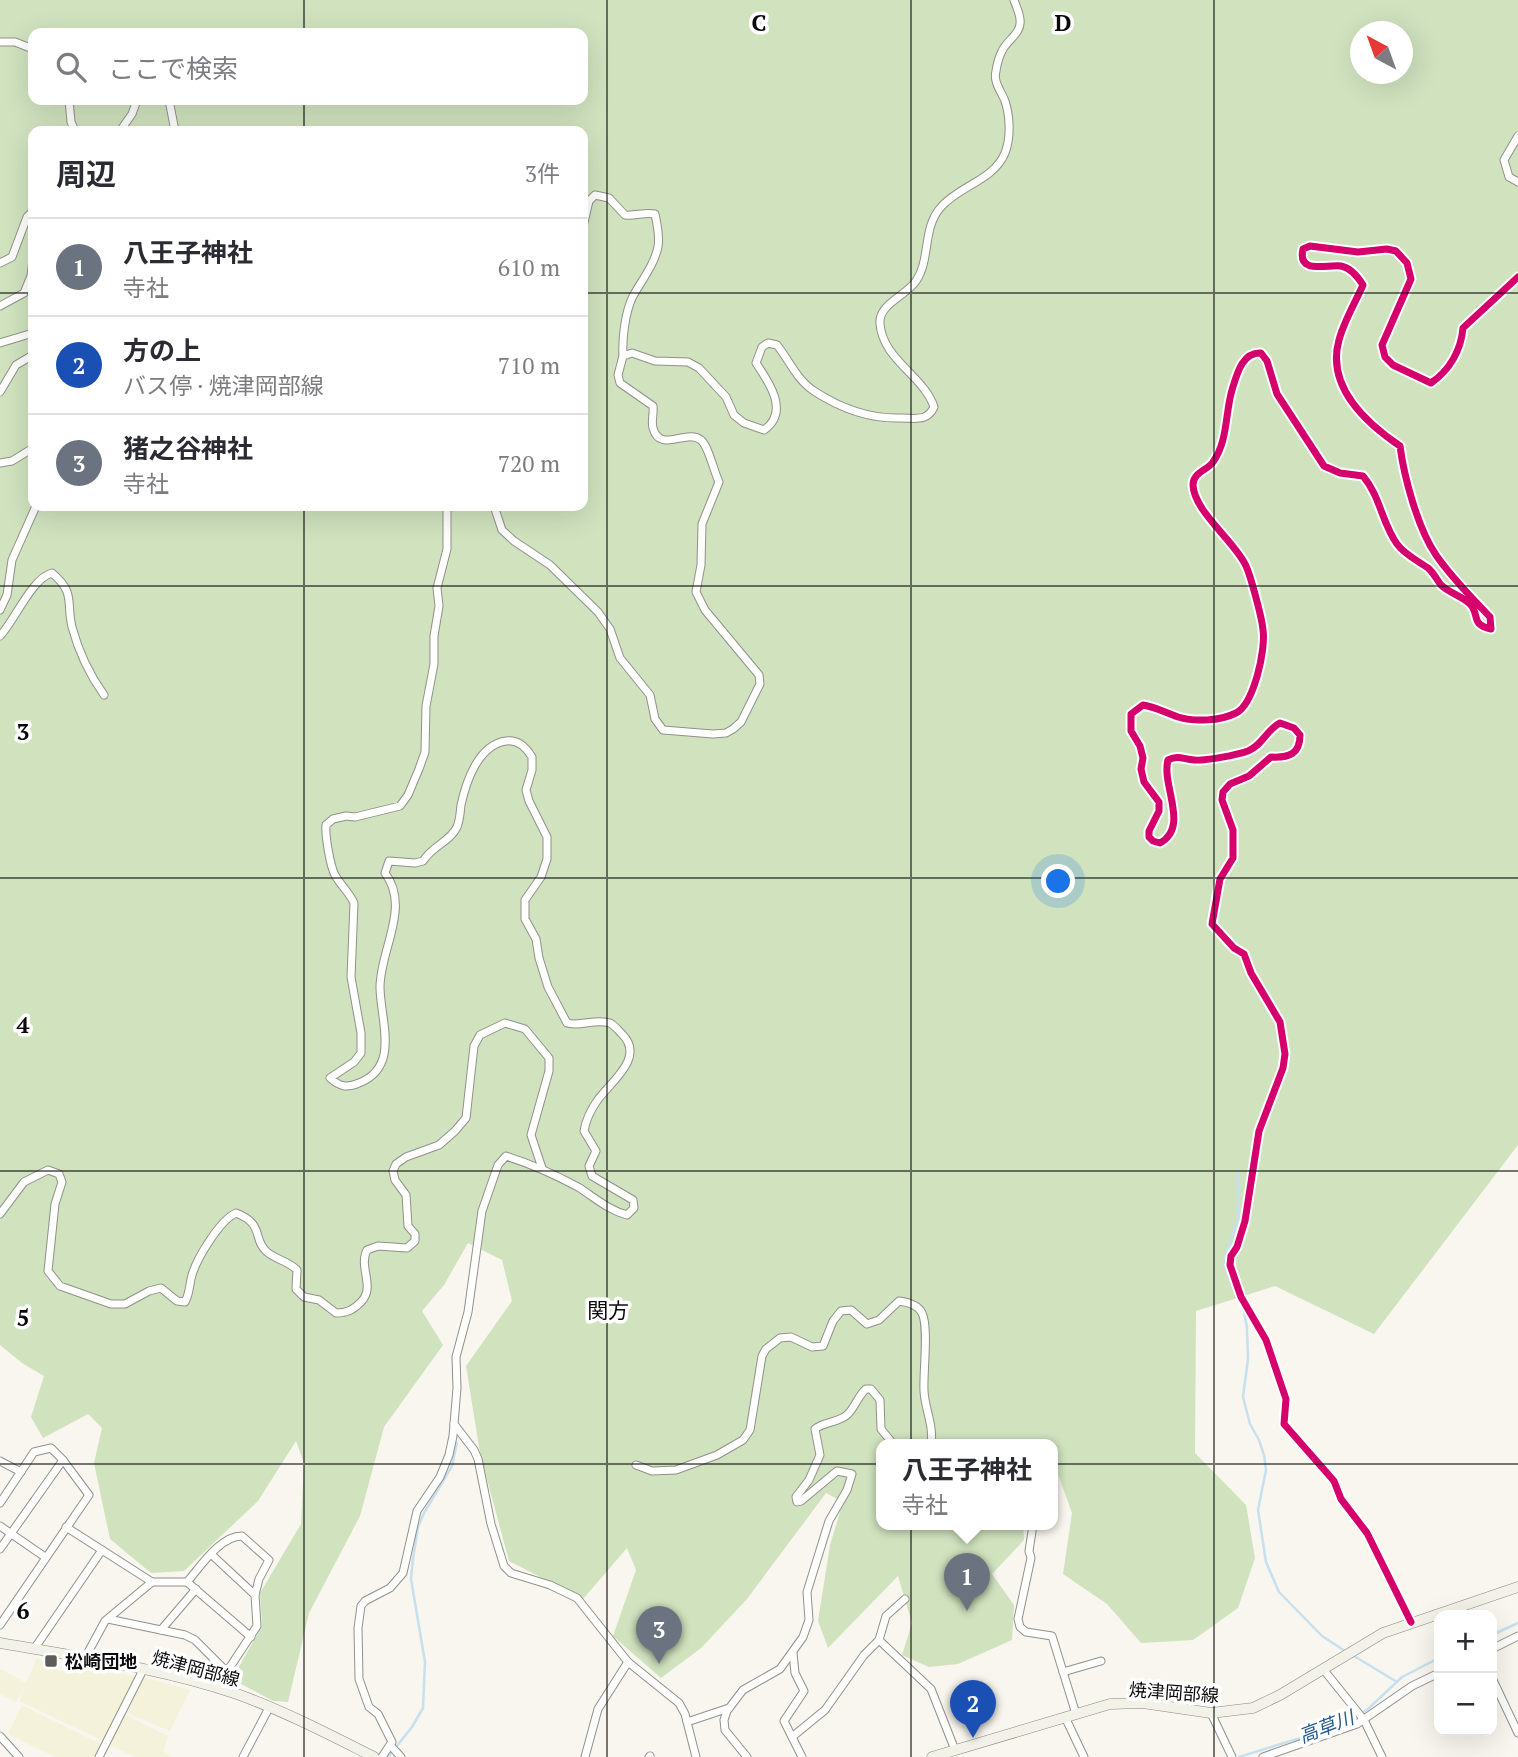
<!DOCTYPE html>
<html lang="ja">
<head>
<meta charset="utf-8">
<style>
	:root { --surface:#fff; --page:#f7f7f7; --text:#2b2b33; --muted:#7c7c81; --line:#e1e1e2; --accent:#1a73e8 }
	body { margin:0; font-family:"PT Serif","Noto Sans JP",serif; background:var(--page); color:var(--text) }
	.controls { position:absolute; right:21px; bottom:21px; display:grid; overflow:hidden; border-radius:14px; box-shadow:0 7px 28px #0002 }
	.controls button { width:63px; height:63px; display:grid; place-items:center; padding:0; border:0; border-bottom:2px solid var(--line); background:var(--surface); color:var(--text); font:35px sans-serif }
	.compass { position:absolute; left:1350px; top:21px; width:63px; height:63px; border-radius:50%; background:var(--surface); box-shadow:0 7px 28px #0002; rotate:319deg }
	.you { position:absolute; left:1059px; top:882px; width:24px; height:24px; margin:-18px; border:5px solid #fff; border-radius:50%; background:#1a73e8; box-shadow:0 0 0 10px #1a73e833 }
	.badge { display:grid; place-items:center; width:46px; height:46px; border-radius:50%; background:var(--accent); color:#fff; font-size:23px; font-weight:700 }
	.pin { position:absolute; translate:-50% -58px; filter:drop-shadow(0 2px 4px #0008) }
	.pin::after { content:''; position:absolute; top:37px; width:24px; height:21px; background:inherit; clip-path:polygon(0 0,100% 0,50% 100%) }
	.popup { position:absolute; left:876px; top:1439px; width:182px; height:91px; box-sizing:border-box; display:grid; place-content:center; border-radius:14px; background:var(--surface); filter:drop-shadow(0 2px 5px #0005); font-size:23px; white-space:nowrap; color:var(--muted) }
	.popup b { font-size:26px; color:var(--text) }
	.popup::after { content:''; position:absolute; left:50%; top:100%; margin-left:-14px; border:14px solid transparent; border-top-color:var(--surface) }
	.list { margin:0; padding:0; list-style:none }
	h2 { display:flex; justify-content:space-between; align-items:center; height:91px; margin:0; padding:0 28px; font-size:30px }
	h2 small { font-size:23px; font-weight:400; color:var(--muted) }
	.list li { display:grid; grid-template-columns:46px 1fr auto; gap:21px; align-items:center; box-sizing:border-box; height:98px; padding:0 28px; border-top:2px solid var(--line) }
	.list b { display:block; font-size:26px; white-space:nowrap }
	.list p { margin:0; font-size:23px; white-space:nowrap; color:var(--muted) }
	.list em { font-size:23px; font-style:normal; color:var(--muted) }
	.icon { flex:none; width:38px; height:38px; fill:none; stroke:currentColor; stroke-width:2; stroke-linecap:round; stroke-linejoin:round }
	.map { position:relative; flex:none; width:1518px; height:1757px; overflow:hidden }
	.search { position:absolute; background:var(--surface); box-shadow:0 7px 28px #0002; left:28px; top:28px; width:560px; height:77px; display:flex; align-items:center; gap:18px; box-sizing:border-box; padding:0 24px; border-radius:14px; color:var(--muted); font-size:26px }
	.panel { position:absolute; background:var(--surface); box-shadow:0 7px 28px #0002; left:28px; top:126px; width:560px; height:385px; border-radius:14px }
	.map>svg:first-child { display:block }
	.farmland { fill:#f4f2db }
	.forest { fill:#d0e2be; fill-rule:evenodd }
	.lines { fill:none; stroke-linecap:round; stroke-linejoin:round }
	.stream { stroke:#c7e0ef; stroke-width:2.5 }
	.minor-casing { stroke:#91908d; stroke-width:9 }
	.secondary-casing { stroke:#888783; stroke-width:11 }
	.minor { stroke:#fefefc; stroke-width:7 }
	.secondary { stroke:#f3f2e8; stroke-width:10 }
	.cycleway-casing { stroke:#fff; stroke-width:11 }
	.cycleway { stroke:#d6006c; stroke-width:7 }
	.grid { fill:none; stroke:#0a0a0a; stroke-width:2; stroke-opacity:0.55 }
	.poi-dot { fill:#5d5d5a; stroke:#fff; stroke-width:2.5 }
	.labels { text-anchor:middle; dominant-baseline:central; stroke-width:7; stroke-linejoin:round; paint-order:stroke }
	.poi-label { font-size:18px; font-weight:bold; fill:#0a0a0a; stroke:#fff; text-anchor:start }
	.street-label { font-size:18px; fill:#0a0a0a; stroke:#fff }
	.water-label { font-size:19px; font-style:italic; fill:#205a8e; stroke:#fff }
	.quarter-label { font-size:21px; fill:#0a0a0a; stroke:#fff }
	.grid-label { font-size:23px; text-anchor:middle; font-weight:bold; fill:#0a0a0a; stroke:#fff; stroke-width:7; stroke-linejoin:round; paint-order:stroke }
</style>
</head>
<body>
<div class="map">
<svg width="1518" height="1757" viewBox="0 0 1518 1757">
	<rect width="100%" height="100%" fill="#f8f6ee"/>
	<g class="farmland">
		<path d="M37 1658 60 1671 91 1668 138 1677 105 1742 19 1701 24 1688 16 1702 0 1694V1669L26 1683Z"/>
		<path d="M143 1677 190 1690 170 1731 125 1712Z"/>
		<path d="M22 1705 103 1745 97 1757H55L8 1734Z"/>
		<path d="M124 1714 168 1736 163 1752 172 1757H135L110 1745Z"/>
	</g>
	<path class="forest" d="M0 0H1518V1145L1374 1334 1275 1286 1196 1311 1195 1453 1246 1505 1255 1558 1238 1608 1193 1640 1141 1643 1107 1604 1063 1574 1072 1513 1058 1474 1053 1471V1445H881V1525H1023L1024 1540 992 1574 1014 1605 1012 1640 958 1664 929 1667 902 1655 912 1623 898 1576 828 1648 818 1621 830 1545 843 1502 826 1493 747 1599 701 1648 661 1678 613 1636 636 1570 627 1548 583 1599 509 1561 480 1453 466 1366 512 1301 502 1260 468 1243 444 1285 422 1311 443 1345 384 1427 360 1516 309 1613 288 1702 273 1701 232 1679 262 1626 260 1593 301 1524 304 1463 296 1441 258 1501 184 1571 151 1573 110 1539 94 1463 102 1428 88 1414 43 1438 31 1417 44 1376 22 1363 0 1345ZM1360 32H1402V74H1360ZM33 33H583V100H33ZM33 131H583V506H33Z"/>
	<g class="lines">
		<g class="stream">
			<path d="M1238 1171V1218L1225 1257V1268L1244 1311 1247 1328 1248 1359 1243 1397 1250 1424 1259 1440 1264 1455 1266 1470 1258 1510 1266 1562 1279 1592 1322 1636 1345 1651"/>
			<path d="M1492 1635 1518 1623"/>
			<path d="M1354 1656 1397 1682"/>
			<path d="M0 1741 14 1757"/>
			<path d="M388 1757 412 1727 423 1708 425 1662 411 1579 413 1559 418 1527 424 1513 452 1466 457 1443"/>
			<path d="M1239 1757 1336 1727 1352 1720 1369 1708 1402 1677 1439 1658"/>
		</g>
		<g class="minor-casing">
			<g id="minor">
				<path d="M0 42H15L33 49"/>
				<path d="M69 100 71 122 75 131"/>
				<path d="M169 100 175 131"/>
				<path d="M120 131 132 114 137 100"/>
				<path d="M1518 136 1504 160 1509 177 1518 182"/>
				<path d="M583 227 589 201 595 195 609 198 625 215C636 216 644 212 655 214 657 225 660 235 658 247 654 265 642 280 633 296 625 312 622 339 623 356"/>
				<path d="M0 263 12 257 27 217 33 211"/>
				<path d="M0 306 24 293 31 276 33 258"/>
				<path d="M0 343 33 333"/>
				<path d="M0 392 16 365 33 355"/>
				<path d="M0 463 12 461 33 448"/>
				<path d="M494 506 502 530 514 541 550 565 598 612 610 629 620 658 650 695 655 719 663 730 713 734 726 733 733 729 741 722 760 684 759 675 705 610 696 592 701 565 702 524 719 482C714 472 709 447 701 440 687 428 660 454 653 428 651 421 654 414 653 406L620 383 618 375 623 356 632 353 655 361 688 362 699 368 726 397 734 415 744 423 764 430C790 412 769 382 756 363L762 347 768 343 777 345C789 360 797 380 814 391 840 408 871 419 901 418 915 418 927 422 934 407 924 376 883 360 880 324 878 304 906 296 916 281 931 259 922 228 941 207 959 186 994 180 1005 153 1011 138 1010 116 1005 101 1001 91 993 82 996 71 997 64 999 57 1002 51 1007 40 1022 33 1020 20 1020 14 1016 6 1014 0"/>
				<path d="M0 610 7 595 12 560 36 506"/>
				<path d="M0 636C15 620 32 578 52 573 76 593 66 603 72 627 79 653 89 674 104 695"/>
				<path d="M0 1214 24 1182 48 1170 59 1174 62 1182 55 1204 48 1271 60 1286 111 1304H125L149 1291 161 1288 177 1301 185 1302C190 1293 189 1285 192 1275 197 1258 220 1220 236 1213 265 1224 252 1239 267 1252 277 1260 288 1261 297 1270L296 1289 304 1297 319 1300 336 1313C347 1313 353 1310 361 1302 376 1287 358 1267 367 1250L378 1246 407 1248 415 1241V1234L408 1226 406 1195 395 1180 393 1171 396 1164 406 1157 439 1145 455 1131 466 1118 474 1046 480 1035 505 1023 525 1029 549 1058V1071L531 1135 542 1168"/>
				<path d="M454 1424 474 1450 478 1459 491 1524 504 1566 511 1573 550 1585 577 1598 628 1662 679 1703 685 1714 696 1757"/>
				<path d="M0 1461 21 1472"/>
				<path d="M636 1465 652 1471 676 1470 717 1455 743 1440 750 1430 762 1356 766 1349 780 1338 791 1337 812 1347 823 1346 833 1321 841 1311 851 1310 867 1324 879 1320 899 1301C907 1302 918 1305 922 1313 929 1327 923 1372 924 1391 925 1410 934 1425 931 1445"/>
				<path d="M0 1503 34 1452 51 1448 63 1460 89 1495 0 1625"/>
				<path d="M1033 1525 1029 1551 1031 1558 1018 1619 1020 1627 1026 1632 1052 1636 1076 1714"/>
				<path d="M0 1526 45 1557"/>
				<path d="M66 1527 152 1582 105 1621 85 1658"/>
				<path d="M0 1549 63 1460"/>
				<path d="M212 1555 255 1595"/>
				<path d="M152 1582H187C201 1566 220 1536 242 1536L269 1560 259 1579 255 1595 257 1626 230 1667 219 1688"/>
				<path d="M187 1582 251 1637"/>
				<path d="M108 1619 185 1635 195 1640 227 1672"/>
				<path d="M1411 1622 1367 1533 1341 1499 1334 1481 1284 1424 1286 1399 1266 1340 1241 1297 1230 1265 1231 1256 1237 1247 1245 1221 1259 1131 1283 1068 1285 1054 1280 1022 1251 973 1244 954 1234 948 1212 924 1220 879 1233 858V830L1222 800 1223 792 1230 784 1249 776 1271 757C1289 758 1300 754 1300 735L1294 728 1280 723C1266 730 1263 745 1248 751 1237 755 1205 761 1194 760 1183 759 1178 755 1168 760 1161 785 1190 827 1160 843L1153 841 1149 837V831L1159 811V802L1144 782 1141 769 1143 758 1140 746 1131 731V714L1143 705C1156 707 1166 713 1178 717 1195 722 1220 721 1236 713 1254 704 1266 649 1263 630 1262 618 1250 573 1245 564 1233 540 1194 511 1193 485 1193 472 1208 470 1213 462 1228 441 1225 414 1232 390 1237 374 1242 352 1261 353L1267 361 1277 394 1324 466 1340 473 1363 476C1380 496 1382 523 1397 544 1404 554 1418 561 1428 568 1434 573 1436 579 1441 585 1448 592 1461 596 1469 603 1481 614 1469 624 1491 629L1490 617C1471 597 1451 577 1436 555 1418 529 1404 477 1400 446 1366 423 1326 386 1339 340 1344 321 1355 303 1363 285 1358 277 1351 268 1341 266 1327 264 1297 275 1303 249L1310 246 1358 252 1387 249 1396 251 1407 263 1411 279 1382 345 1385 357 1393 365 1431 383C1450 370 1461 350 1463 328L1518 277"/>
				<path d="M161 1630 196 1589"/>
				<path d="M879 1640 931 1689 955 1750"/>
				<path d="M34 1649 102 1550"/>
				<path d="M1492 1649 1518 1636"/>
				<path d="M793 1653 795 1673 804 1691 784 1721 802 1757"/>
				<path d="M1323 1669 1364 1720 1382 1757"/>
				<path d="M1063 1672 1101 1661"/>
				<path d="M1492 1678 1518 1733"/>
				<path d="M1211 1713 1232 1757"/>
				<path d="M1065 1717 1084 1757"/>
				<path d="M687 1722 729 1708"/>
				<path d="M0 1736 19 1757"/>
				<path d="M792 1737 825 1710 864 1655 879 1640 886 1616 905 1599"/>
				<path d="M390 1745 401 1757"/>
				<path d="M99 1757 143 1670"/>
				<path d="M243 1757 269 1708"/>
				<path d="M382 1757 392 1742 378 1714 369 1707 359 1679 358 1628 361 1606 365 1601 390 1588 403 1573 417 1511 440 1477 449 1455 453 1436 457 1388 456 1357 468 1312 482 1211 498 1165 506 1156C531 1164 554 1174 578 1187 594 1197 608 1210 627 1215L634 1208 633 1200 592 1176 589 1166 596 1151 584 1131C586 1119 590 1111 597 1101 610 1082 646 1058 622 1034 618 1030 614 1025 610 1023 595 1018 581 1027 567 1023L548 987 539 958 536 939 525 919V900L541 877 547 859V837L529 801 526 790 532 770V757C526 747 518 739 506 741 478 745 466 782 461 805 460 813 460 820 457 827 450 842 433 845 423 861L415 863 389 861 385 873C411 907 380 950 380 987 380 1019 401 1067 359 1083 347 1088 340 1087 330 1078L354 1062 361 1053V1033L351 977 354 903C349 892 341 886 335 875 330 866 325 835 326 825L333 819 346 816 355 817 400 806 408 795 419 769 425 752 426 706 434 664V636L439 606 437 588 447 549V506"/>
				<path d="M585 1757 598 1709 628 1662"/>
				<path d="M649 1757 650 1756"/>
				<path d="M747 1757 725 1730 724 1720 727 1711 743 1690 780 1669 803 1637 809 1620 807 1592 829 1521 847 1490 852 1474 837 1471 801 1501 797 1502 796 1497 809 1480 820 1455 815 1429C825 1421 839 1423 848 1414 855 1407 858 1396 866 1389H871L880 1400 881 1429 894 1445"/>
				<path d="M1263 1757 1357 1724 1412 1686 1439 1673"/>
			</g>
		</g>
		<g class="secondary-casing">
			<g id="secondary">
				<path d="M0 1643C79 1657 161 1668 237 1694 284 1711 330 1735 374 1757"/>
				<path d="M932 1757 1110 1704 1143 1703 1211 1713 1253 1708 1280 1695 1383 1633 1518 1587"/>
			</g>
		</g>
		<use href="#minor" class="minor"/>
		<use href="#secondary" class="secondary"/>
		<g class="cycleway-casing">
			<path id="cycleway" d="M1411 1622 1367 1533 1341 1499 1334 1481 1284 1424 1286 1399 1266 1340 1241 1297 1230 1265 1231 1256 1237 1247 1245 1221 1259 1131 1283 1068 1285 1054 1280 1022 1251 973 1244 954 1234 948 1212 924 1220 879 1233 858V830L1222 800 1223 792 1230 784 1249 776 1271 757C1289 758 1300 754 1300 735L1294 728 1280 723C1266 730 1263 745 1248 751 1237 755 1205 761 1194 760 1183 759 1178 755 1168 760 1161 785 1190 827 1160 843L1153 841 1149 837V831L1159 811V802L1144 782 1141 769 1143 758 1140 746 1131 731V714L1143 705C1156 707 1166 713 1178 717 1195 722 1220 721 1236 713 1254 704 1266 649 1263 630 1262 618 1250 573 1245 564 1233 540 1194 511 1193 485 1193 472 1208 470 1213 462 1228 441 1225 414 1232 390 1237 374 1242 352 1261 353L1267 361 1277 394 1324 466 1340 473 1363 476C1380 496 1382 523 1397 544 1404 554 1418 561 1428 568 1434 573 1436 579 1441 585 1448 592 1461 596 1469 603 1481 614 1469 624 1491 629L1490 617C1471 597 1451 577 1436 555 1418 529 1404 477 1400 446 1366 423 1326 386 1339 340 1344 321 1355 303 1363 285 1358 277 1351 268 1341 266 1327 264 1297 275 1303 249L1310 246 1358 252 1387 249 1396 251 1407 263 1411 279 1382 345 1385 357 1393 365 1431 383C1450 370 1461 350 1463 328L1518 277"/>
		</g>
		<use href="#cycleway" class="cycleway"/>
	</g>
	<path class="grid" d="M304 0V33M607 0V1757M911 0V1757M1214 0V1757M304 100V131M0 293H33M583 293H1518M304 506V1757M0 586H1518M0 878H1518M0 1171H1518M0 1464H1518"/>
	<rect class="poi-dot" x="44" y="1654" width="14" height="14" rx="3.5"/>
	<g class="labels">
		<g class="poi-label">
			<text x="65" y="1661">松崎団地</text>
		</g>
		<g class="street-label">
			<text transform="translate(196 1668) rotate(15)">焼津岡部線</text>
			<text transform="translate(1174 1692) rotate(4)">焼津岡部線</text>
		</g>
		<g class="water-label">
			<text transform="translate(1326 1726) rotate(-21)">高草川</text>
		</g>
		<g class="quarter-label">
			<text x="608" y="1310">関方</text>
		</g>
	</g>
	<g class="grid-label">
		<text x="759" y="31">C</text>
		<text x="1063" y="31">D</text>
		<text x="23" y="740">3</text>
		<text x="23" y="1033">4</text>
		<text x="23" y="1326">5</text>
		<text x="23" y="1619">6</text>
	</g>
</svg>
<div class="controls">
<button>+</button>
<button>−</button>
</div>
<svg class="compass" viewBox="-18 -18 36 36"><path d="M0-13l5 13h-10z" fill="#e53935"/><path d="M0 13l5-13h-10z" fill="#7c7c81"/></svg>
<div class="you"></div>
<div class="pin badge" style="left:967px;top:1611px;background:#6b7280">1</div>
<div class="popup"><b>八王子神社</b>寺社</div>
<div class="pin badge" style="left:973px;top:1738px;background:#1a4fb4">2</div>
<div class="pin badge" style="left:659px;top:1664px;background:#6b7280">3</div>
<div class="search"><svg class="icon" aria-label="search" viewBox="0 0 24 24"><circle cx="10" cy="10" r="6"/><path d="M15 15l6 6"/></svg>ここで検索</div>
<section class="panel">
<h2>周辺<small>3件</small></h2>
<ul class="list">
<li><span class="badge" style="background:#6b7280">1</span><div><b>八王子神社</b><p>寺社</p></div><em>610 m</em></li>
<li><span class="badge" style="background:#1a4fb4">2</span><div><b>方の上</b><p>バス停 · 焼津岡部線</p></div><em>710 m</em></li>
<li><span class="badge" style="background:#6b7280">3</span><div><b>猪之谷神社</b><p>寺社</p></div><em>720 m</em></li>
</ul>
</section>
</div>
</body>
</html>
